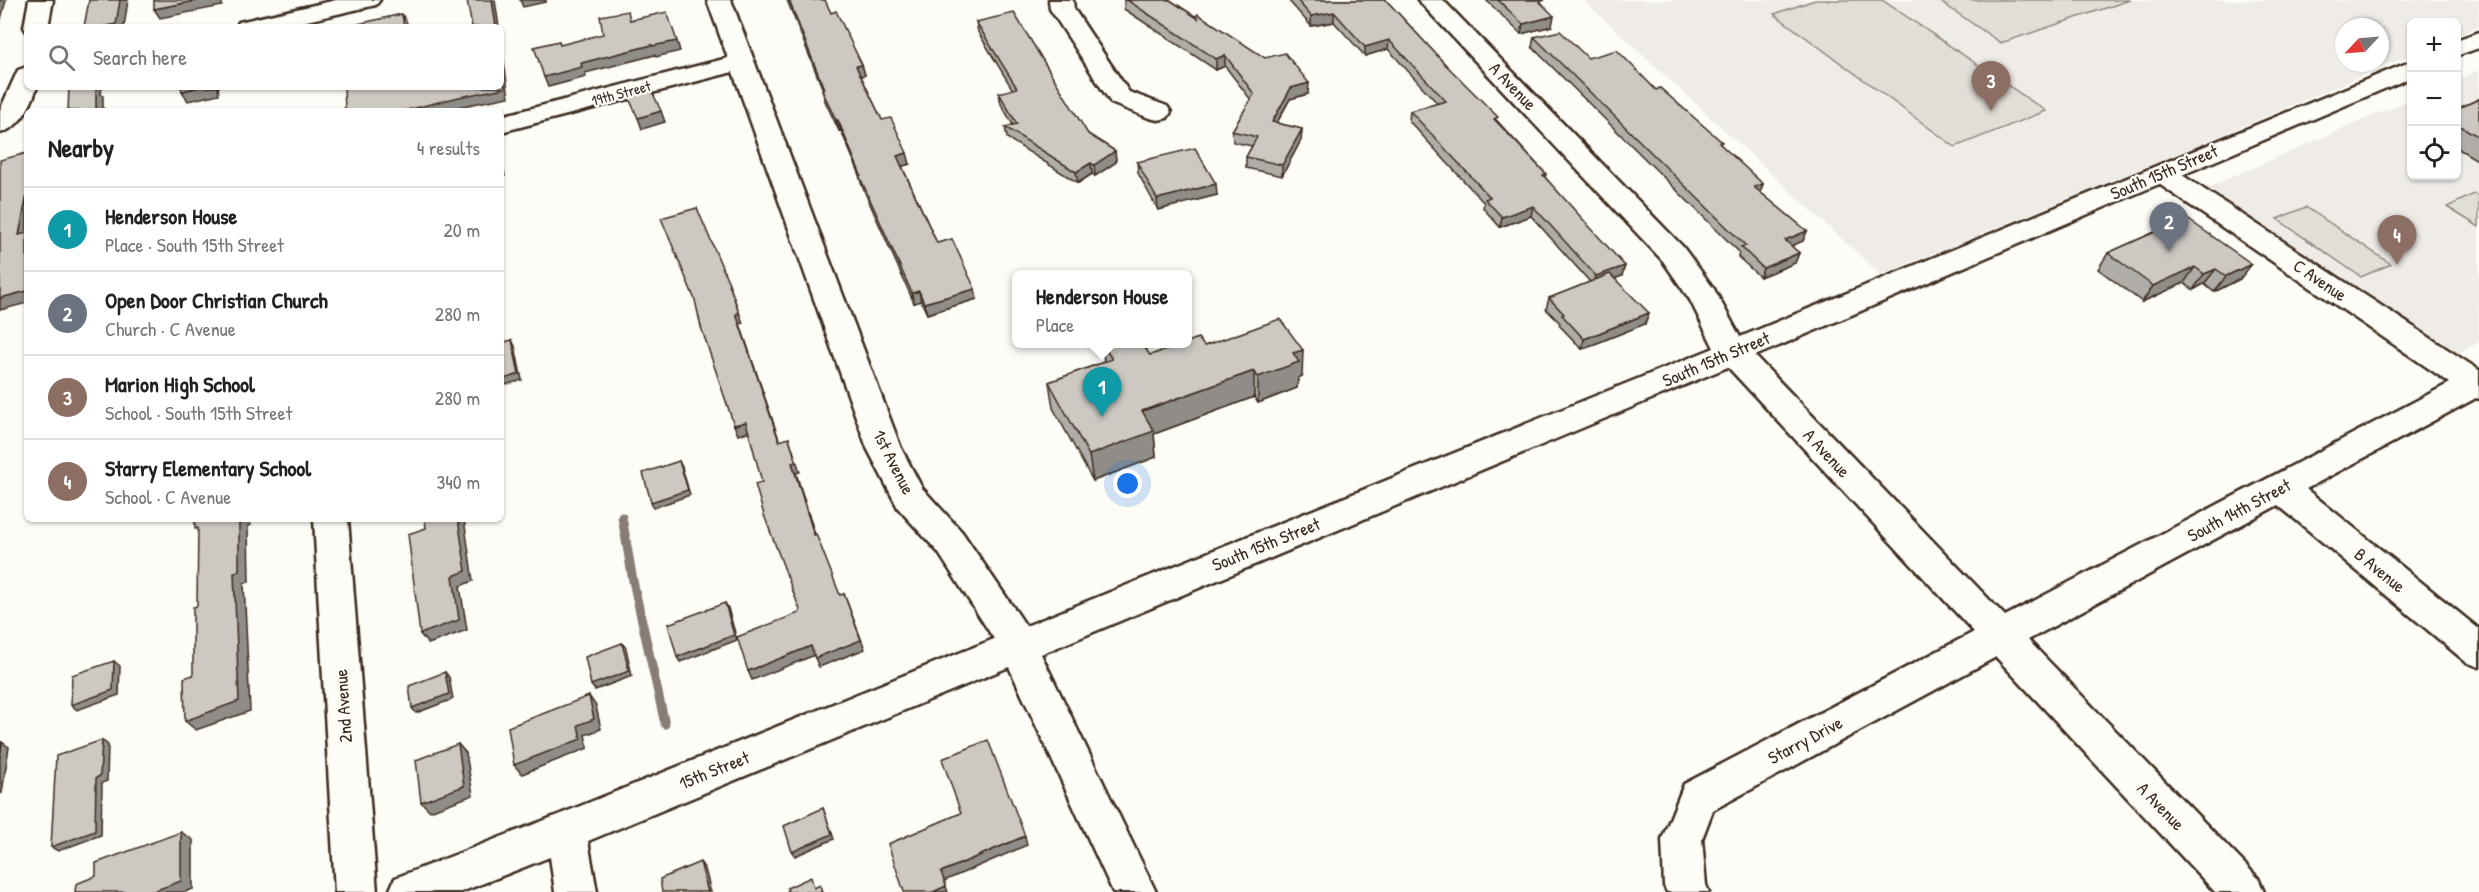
<!DOCTYPE html>
<html lang="en">
<head>
<meta charset="utf-8">
<style>
	:root { --surface:#fff; --page:#f6f6f6; --text:#222; --muted:#767676; --line:#e0e0e0; --accent:#0f766e }
	body { margin:0; font-family:"Patrick Hand",sans-serif; background:var(--page); color:var(--text) }
	.controls { position:absolute; right:18px; top:18px; display:grid; overflow:hidden; border-radius:9px; box-shadow:0 2px 4px #0004 }
	.controls button { width:54px; height:54px; display:grid; place-items:center; padding:0; border:0; border-bottom:2px solid var(--line); background:var(--surface); color:var(--text); font:30px sans-serif }
	.compass { position:absolute; left:2335px; top:18px; width:54px; height:54px; border-radius:50%; background:var(--surface); box-shadow:0 2px 4px #0004; rotate:244deg }
	.you { position:absolute; left:1128px; top:484px; width:21px; height:21px; margin:-15px; border:4px solid #fff; border-radius:50%; background:#1a73e8; box-shadow:0 0 0 9px #1a73e833 }
	.badge { display:grid; place-items:center; width:39px; height:39px; border-radius:50%; background:var(--accent); color:#fff; font-size:20px; font-weight:700 }
	.pin { position:absolute; translate:-50% -50px; filter:drop-shadow(0 2px 3px #0008) }
	.pin::after { content:''; position:absolute; top:32px; width:21px; height:18px; background:inherit; clip-path:polygon(0 0,100% 0,50% 100%) }
	.popup { position:absolute; left:1012px; top:270px; width:180px; height:78px; box-sizing:border-box; display:grid; place-content:center; border-radius:9px; background:var(--surface); filter:drop-shadow(0 2px 4px #0005); font-size:20px; white-space:nowrap; color:var(--muted) }
	.popup b { font-size:22px; color:var(--text) }
	.popup::after { content:''; position:absolute; left:50%; top:100%; margin-left:-12px; border:12px solid transparent; border-top-color:var(--surface) }
	.list { margin:0; padding:0; list-style:none }
	h2 { display:flex; justify-content:space-between; align-items:center; height:78px; margin:0; padding:0 24px; font-size:26px }
	h2 small { font-size:20px; font-weight:400; color:var(--muted) }
	.list li { display:grid; grid-template-columns:39px 1fr auto; gap:18px; align-items:center; box-sizing:border-box; height:84px; padding:0 24px; border-top:2px solid var(--line) }
	.list b { display:block; font-size:22px; white-space:nowrap }
	.list p { margin:0; font-size:20px; white-space:nowrap; color:var(--muted) }
	.list em { font-size:20px; font-style:normal; color:var(--muted) }
	.icon { flex:none; width:33px; height:33px; fill:none; stroke:currentColor; stroke-width:2; stroke-linecap:round; stroke-linejoin:round }
	.map { position:relative; flex:none; width:2479px; height:892px; overflow:hidden }
	.search { position:absolute; background:var(--surface); box-shadow:0 2px 4px #0004; left:24px; top:24px; width:480px; height:66px; display:flex; align-items:center; gap:15px; box-sizing:border-box; padding:0 21px; border-radius:9px; color:var(--muted); font-size:22px }
	.panel { position:absolute; background:var(--surface); box-shadow:0 2px 4px #0004; left:24px; top:108px; width:480px; height:414px; border-radius:9px }
	.map>svg:first-child { display:block }
	.built { fill:#efece7; fill-rule:evenodd }
	.green { fill:#e1ded7; stroke:#8e847a; stroke-width:1.5 }
	.lines { fill:none; stroke-linecap:round; stroke-linejoin:round }
	.stream { stroke:#887d74; stroke-width:9 }
	.minor-casing { stroke:#3b2a1e; stroke-width:5 }
	.minor { fill:#fdfcf7; fill-rule:evenodd }
	.wall { fill:#b0aca7; stroke:#3b2a1e; stroke-width:1.5 }
	.shaded-wall { fill:#908c88; stroke:#3b2a1e; stroke-width:1.5 }
	.building { fill:#cdc8c2; stroke:#3b2a1e; stroke-width:1.5 }
	.labels { text-anchor:middle; dominant-baseline:central; stroke-width:4.5; stroke-linejoin:round; paint-order:stroke }
	.far-street-label { font-size:15px; fill:#3b2a1e; stroke:#fdfcf7 }
	.street-label { font-size:18px; fill:#3b2a1e; stroke:#fdfcf7 }
</style>
</head>
<body>
<div class="map">
<svg width="2479" height="892" viewBox="0 0 2479 892">
	<rect width="100%" height="100%" fill="#fdfcf7"/>
	<filter id="ink" filterUnits="userSpaceOnUse"><feTurbulence type="fractalNoise" baseFrequency=".0167" numOctaves="2"/><feDisplacementMap in="SourceGraphic" scale="12" xChannelSelector="R" yChannelSelector="G"/><feConvolveMatrix kernelMatrix="1 2 1 2 8 2 1 2 1" color-interpolation-filters="sRGB"/></filter>
	<g filter="url(#ink)">
		<g class="built">
			<path d="M1583 0H2479V26L2457 36 2456 22H2412L2411 55 2165 159 1881 275ZM2344 27H2380V63H2344Z"/>
			<path d="M2479 70V342L2450 358 2204 189 2411 99 2412 176H2456L2457 80Z"/>
		</g>
		<g class="green">
			<path d="M1815 0H1882L2046 111 1955 147 1774 14Z"/>
			<path d="M1938 0H2130L2001 43Z"/>
			<path d="M2474 194 2479 197V227L2447 207Z"/>
			<path d="M2306 207 2391 264 2361 277 2277 219Z"/>
		</g>
		<g class="lines">
			<path class="stream" d="M622 517 633 581 665 724"/>
			<g class="minor-casing">
				<g id="minor">
					<path d="M29 0H53L48 27H27V32L24 27Z"/>
					<path d="M336 0H380L376 5 281 27H236L239 22Z"/>
					<path d="M707 0H731L901 448 922 488 962 532 1026 626 1714 348 1690 300 1663 261 1418 0H1443L1683 247 1714 289 1740 337 2412 61V77L2182 175 2479 370V399L2476 398 2306 489 2479 629V667L2466 662 2278 505 2028 640 2258 878 2264 892H2215L1996 657 1713 810 1702 839 1706 885 1709 892H1667L1664 886 1662 839 1684 784 1974 632 1728 367 1041 654 1156 892H1113L1009 667 588 841 597 892H555L550 857 461 892H389L395 878 558 815 994 639 938 552 898 508 867 448 733 72 501 132V116L728 58ZM2159 184 2450 383 2005 616 1755 356Z"/>
					<path d="M1049 0H1073L1074 9 1129 92 1167 106 1171 112 1167 118 1158 120 1149 118 1111 103 1050 9Z"/>
					<path d="M2479 32V48L2456 56V40Z"/>
					<path d="M27 67V87H37C31 106 20 128 0 133V110L18 70Z"/>
					<path d="M314 519H348L377 892H335Z"/>
				</g>
			</g>
			<use href="#minor" class="minor"/>
		</g>
		<g class="wall">
			<path d="M787 0H822L831 13 862 65 865 75 861 76 882 120 910 164 902 166 937 243 977 299 927 314 921 301 914 303 862 186 859 175H860L841 131H839L825 101 822 90H823Z"/>
			<path d="M1124 0H1170L1196 17V16L1308 94 1290 99 1277 123 1302 129 1301 140 1282 176 1246 168V157L1252 146 1233 142 1232 131 1251 100 1225 66 1216 70 1124 9Z"/>
			<path d="M1288 0H1386L1546 174 1545 177 1622 276 1614 279 1645 324 1582 349 1559 325 1560 323 1546 309 1549 298 1590 282 1531 216 1500 227 1483 208 1484 203 1409 121 1410 111 1438 104 1388 49 1365 56 1334 22 1311 26Z"/>
			<path d="M1486 0H1545L1539 2 1552 26 1521 34Z"/>
			<path d="M976 22 1088 134 1115 151 1116 162 1095 176 1092 174 1078 183 1007 138 1005 127 1013 125 1001 104 999 93 1013 90 978 32Z"/>
			<path d="M1534 37 1588 58 1656 90 1721 145 1760 192 1807 231 1803 241 1791 246 1799 253 1795 263 1760 277 1738 257 1739 252 1532 47Z"/>
			<path d="M2479 99V161L2457 148V109Z"/>
			<path d="M1137 162 1217 195 1158 210 1138 173Z"/>
			<path d="M2186 218 2240 279 2214 292 2204 284 2193 290 2184 283 2142 302 2098 269 2108 253Z"/>
			<path d="M1102 344 1150 355 1204 346 1302 376 1298 378 1297 388 1258 403 1254 397 1154 434 1156 457 1093 481 1053 408 1049 382 1104 362Z"/>
		</g>
		<g class="shaded-wall">
			<path d="M0 0H6L0 23Z"/>
			<path d="M120 0H128L124 27H101Z"/>
			<path d="M200 0H222V6L160 18 154 9Z"/>
			<path d="M492 0H495L499 27H496Z"/>
			<path d="M520 0H546V2L523 7Z"/>
			<path d="M1334 12V22L1311 26V16Z"/>
			<path d="M402 14 407 23V27H404Z"/>
			<path d="M1554 16 1552 26 1521 34 1523 24Z"/>
			<path d="M1389 40 1388 49 1365 56V47Z"/>
			<path d="M677 41 680 51 656 57 655 55 585 73 586 77 548 87 544 77 581 63 652 45Z"/>
			<path d="M501 42 509 97 463 106 442 111H403L501 61Z"/>
			<path d="M1225 55V66L1216 70V59Z"/>
			<path d="M862 65 865 75 858 77 856 66Z"/>
			<path d="M1309 83 1308 94 1290 99 1271 133 1272 122 1291 88Z"/>
			<path d="M94 87H102L101 94 103 96V111H96Z"/>
			<path d="M199 87H220H218L219 94 188 101 182 91Z"/>
			<path d="M661 111 665 122 642 129 638 118Z"/>
			<path d="M836 120H838L841 131H839Z"/>
			<path d="M1302 129 1301 140 1282 176V165Z"/>
			<path d="M1115 151 1116 162 1095 176 1094 165Z"/>
			<path d="M907 153 910 164 900 167 897 156Z"/>
			<path d="M501 159 505 176 501 177Z"/>
			<path d="M1091 163 1092 174 1078 183 1076 172Z"/>
			<path d="M1216 184 1217 195 1158 210 1157 199Z"/>
			<path d="M1763 184 1760 194 1754 187Z"/>
			<path d="M27 195V244L19 235Z"/>
			<path d="M1533 206 1531 216 1500 227 1502 217Z"/>
			<path d="M1807 231 1803 241 1781 250 1785 240Z"/>
			<path d="M1799 253 1795 263 1760 277 1763 268Z"/>
			<path d="M2252 264 2240 279 2214 292 2226 276Z"/>
			<path d="M1625 266 1622 276 1593 286 1596 276Z"/>
			<path d="M2195 267 2184 283 2142 302 2153 286Z"/>
			<path d="M2216 269 2204 284 2193 290 2204 274Z"/>
			<path d="M728 281 743 323 740 324 783 451 736 314Z"/>
			<path d="M975 289 977 299 927 314 924 303Z"/>
			<path d="M27 291V303L0 310V298Z"/>
			<path d="M919 291 921 301 914 303 912 293Z"/>
			<path d="M1649 313 1645 324 1582 349 1584 339Z"/>
			<path d="M512 340 515 346 522 380 501 386V380Z"/>
			<path d="M1303 350 1302 376 1298 378 1297 388 1258 403V377L1293 353Z"/>
			<path d="M1254 371V397L1154 434 1156 457 1093 481 1089 455 1142 411Z"/>
			<path d="M746 422 750 431 738 435 734 425Z"/>
			<path d="M789 438 800 472 796 473 818 544 792 463Z"/>
			<path d="M679 461 682 467 690 495 653 508 651 502Z"/>
			<path d="M239 519H250L251 525 248 526 249 582 244 583 250 711 196 730 185 721 234 573Z"/>
			<path d="M458 519H464L473 581 460 586 467 630 428 644 420 634 453 576Z"/>
			<path d="M844 594 865 649 819 667 815 658Z"/>
			<path d="M725 603 728 608 737 640 680 662 677 657Z"/>
			<path d="M622 643 626 648 632 676 595 690 591 685Z"/>
			<path d="M811 646 815 655 752 680 748 671Z"/>
			<path d="M114 661 120 666 119 695 77 710 71 705Z"/>
			<path d="M445 672 449 677 453 699 416 713 412 708Z"/>
			<path d="M589 696 596 706 601 729 585 735 588 748 522 774 514 765 578 725Z"/>
			<path d="M102 740 108 745 107 781 102 783 101 835 58 851 51 847 96 778Z"/>
			<path d="M2 742 9 747 2 793 0 794V757Z"/>
			<path d="M458 744 466 753 473 795 430 811 421 802Z"/>
			<path d="M823 808 834 839 795 856 792 852Z"/>
			<path d="M181 832 193 840V889L185 892H151Z"/>
			<path d="M1025 836 1027 845 944 881 948 892H933L941 872Z"/>
			<path d="M700 862 705 869 711 892H708Z"/>
		</g>
		<g class="building">
			<path d="M89 0H120L116 24 101 27H84Z"/>
			<path d="M154 0H200L154 9Z"/>
			<path d="M467 0H492L496 27H472Z"/>
			<path d="M789 0H825L831 13 836 11 862 65 856 66 882 120 891 118 907 153 897 156 937 243 952 239 975 289 924 303 919 291 912 293 859 175H861L838 120H836L822 90 824 89Z"/>
			<path d="M1127 0H1170L1199 19 1196 16 1198 14 1265 58 1285 53 1309 83 1291 88 1272 122 1302 129 1282 165 1246 157 1257 137 1232 131 1254 94 1225 55 1216 59Z"/>
			<path d="M1297 0H1386L1446 65 1498 117 1494 119 1546 174 1543 175 1625 266 1596 276 1533 206 1502 217 1485 199 1490 197 1410 111 1446 101 1389 40 1365 47 1334 12 1311 16Z"/>
			<path d="M1498 0H1538L1554 16 1523 24Z"/>
			<path d="M628 11 630 20 667 12 677 41 652 46V45L581 63 582 67 544 77 534 47 559 41 560 45 603 34 600 16Z"/>
			<path d="M1014 13 1088 134 1115 151 1094 165 1091 163 1076 172 1005 127 1017 124 999 93 1017 88 976 22Z"/>
			<path d="M402 14 404 27H345Z"/>
			<path d="M1560 31 1588 58 1617 50 1656 90 1660 88 1722 142 1719 143 1763 184 1754 187 1807 231 1785 240 1799 253 1763 268 1741 247 1746 246 1534 37Z"/>
			<path d="M501 61 505 88 459 97 403 111H345L344 87H501Z"/>
			<path d="M69 87 96 88V111H68Z"/>
			<path d="M181 87H199L182 91Z"/>
			<path d="M651 89 661 111 638 118 628 96Z"/>
			<path d="M2479 99V137L2457 124V109Z"/>
			<path d="M1195 148 1216 184 1157 199 1137 162Z"/>
			<path d="M27 153V195L19 235 27 233V291L0 298V160Z"/>
			<path d="M697 208 728 281 739 313 736 314 779 441 789 438 796 462 792 463 814 535 816 534 840 595 844 594 861 640 815 658 811 646 748 671 737 637 799 613 800 610 764 515 755 484 762 482 746 422 734 425 701 327 695 300 661 218Z"/>
			<path d="M2186 218 2252 264 2226 276 2216 269 2204 274 2195 267 2153 286 2108 253Z"/>
			<path d="M1610 274 1649 313 1584 339 1562 315 1564 314 1549 298Z"/>
			<path d="M1280 319 1303 350 1293 353 1299 362 1258 377 1254 371 1142 411 1154 431 1089 455 1049 382 1112 359 1102 344H1142L1150 355 1183 344H1188V342L1198 338 1204 346Z"/>
			<path d="M512 340 519 374 501 380V343Z"/>
			<path d="M679 461 688 490 651 502 643 473Z"/>
			<path d="M195 519H239V571L234 573 239 701 185 721 184 678 193 675V607L197 606 198 528 195 529Z"/>
			<path d="M425 519H458L466 571 453 576 459 620 420 634 408 534 426 528Z"/>
			<path d="M725 603 734 635 677 657 668 624Z"/>
			<path d="M622 643 629 671 591 685 585 657Z"/>
			<path d="M114 661 113 690 71 705 72 675Z"/>
			<path d="M445 672 449 694 412 708 409 686Z"/>
			<path d="M589 696 594 719 578 725 581 739 514 765 508 727Z"/>
			<path d="M102 740 100 776 96 778 95 831 51 847 56 756Z"/>
			<path d="M988 740 1025 836 941 872 946 886 933 892H904L888 844 961 813 942 759Z"/>
			<path d="M2 742 0 757V743Z"/>
			<path d="M458 744 464 786 421 802 416 760Z"/>
			<path d="M823 808 832 834 792 852 784 826Z"/>
			<path d="M181 832V881L151 892H75L76 884 96 876V863Z"/>
			<path d="M700 862 708 892H662L660 879Z"/>
			<path d="M811 877 814 888 820 885 822 892H788L787 888Z"/>
		</g>
	</g>
	<g class="labels">
		<g class="far-street-label">
			<text transform="translate(621 93) rotate(-15)">19th Street</text>
		</g>
		<g class="street-label">
			<text transform="translate(1513 86) rotate(46)">A Avenue</text>
			<text transform="translate(2164 172) rotate(-23)">South 15th Street</text>
			<text transform="translate(2320 280) rotate(34)">C Avenue</text>
			<text transform="translate(1716 359) rotate(-23)">South 15th Street</text>
			<text transform="translate(1827 453) rotate(47)">A Avenue</text>
			<text transform="translate(894 462) rotate(63)">1st Avenue</text>
			<text transform="translate(2239 510) rotate(-28)">South 14th Street</text>
			<text transform="translate(1266 544) rotate(-22)">South 15th Street</text>
			<text transform="translate(2380 570) rotate(39)">B Avenue</text>
			<text transform="translate(343 706) rotate(-94)">2nd Avenue</text>
			<text transform="translate(1805 740) rotate(-28)">Starry Drive</text>
			<text transform="translate(714 770) rotate(-22)">15th Street</text>
			<text transform="translate(2161 806) rotate(46)">A Avenue</text>
		</g>
	</g>
</svg>
<div class="controls">
<button>+</button>
<button>−</button>
<button><svg class="icon" aria-label="locate" viewBox="0 0 24 24"><circle cx="12" cy="12" r="6"/><path d="M12 2v4M12 18v4M2 12h4M18 12h4"/></svg></button>
</div>
<svg class="compass" viewBox="-18 -18 36 36"><path d="M0-13l5 13h-10z" fill="#e53935"/><path d="M0 13l5-13h-10z" fill="#767676"/></svg>
<div class="you"></div>
<div class="pin badge" style="left:1102px;top:417px;background:#0f9aa8">1</div>
<div class="popup"><b>Henderson House</b>Place</div>
<div class="pin badge" style="left:2169px;top:252px;background:#6b7280">2</div>
<div class="pin badge" style="left:1991px;top:111px;background:#8d6e63">3</div>
<div class="pin badge" style="left:2397px;top:265px;background:#8d6e63">4</div>
<div class="search"><svg class="icon" aria-label="search" viewBox="0 0 24 24"><circle cx="10" cy="10" r="6"/><path d="M15 15l6 6"/></svg>Search here</div>
<section class="panel">
<h2>Nearby<small>4 results</small></h2>
<ul class="list">
<li><span class="badge" style="background:#0f9aa8">1</span><div><b>Henderson House</b><p>Place · South 15th Street</p></div><em>20 m</em></li>
<li><span class="badge" style="background:#6b7280">2</span><div><b>Open Door Christian Church</b><p>Church · C Avenue</p></div><em>280 m</em></li>
<li><span class="badge" style="background:#8d6e63">3</span><div><b>Marion High School</b><p>School · South 15th Street</p></div><em>280 m</em></li>
<li><span class="badge" style="background:#8d6e63">4</span><div><b>Starry Elementary School</b><p>School · C Avenue</p></div><em>340 m</em></li>
</ul>
</section>
</div>
</body>
</html>
